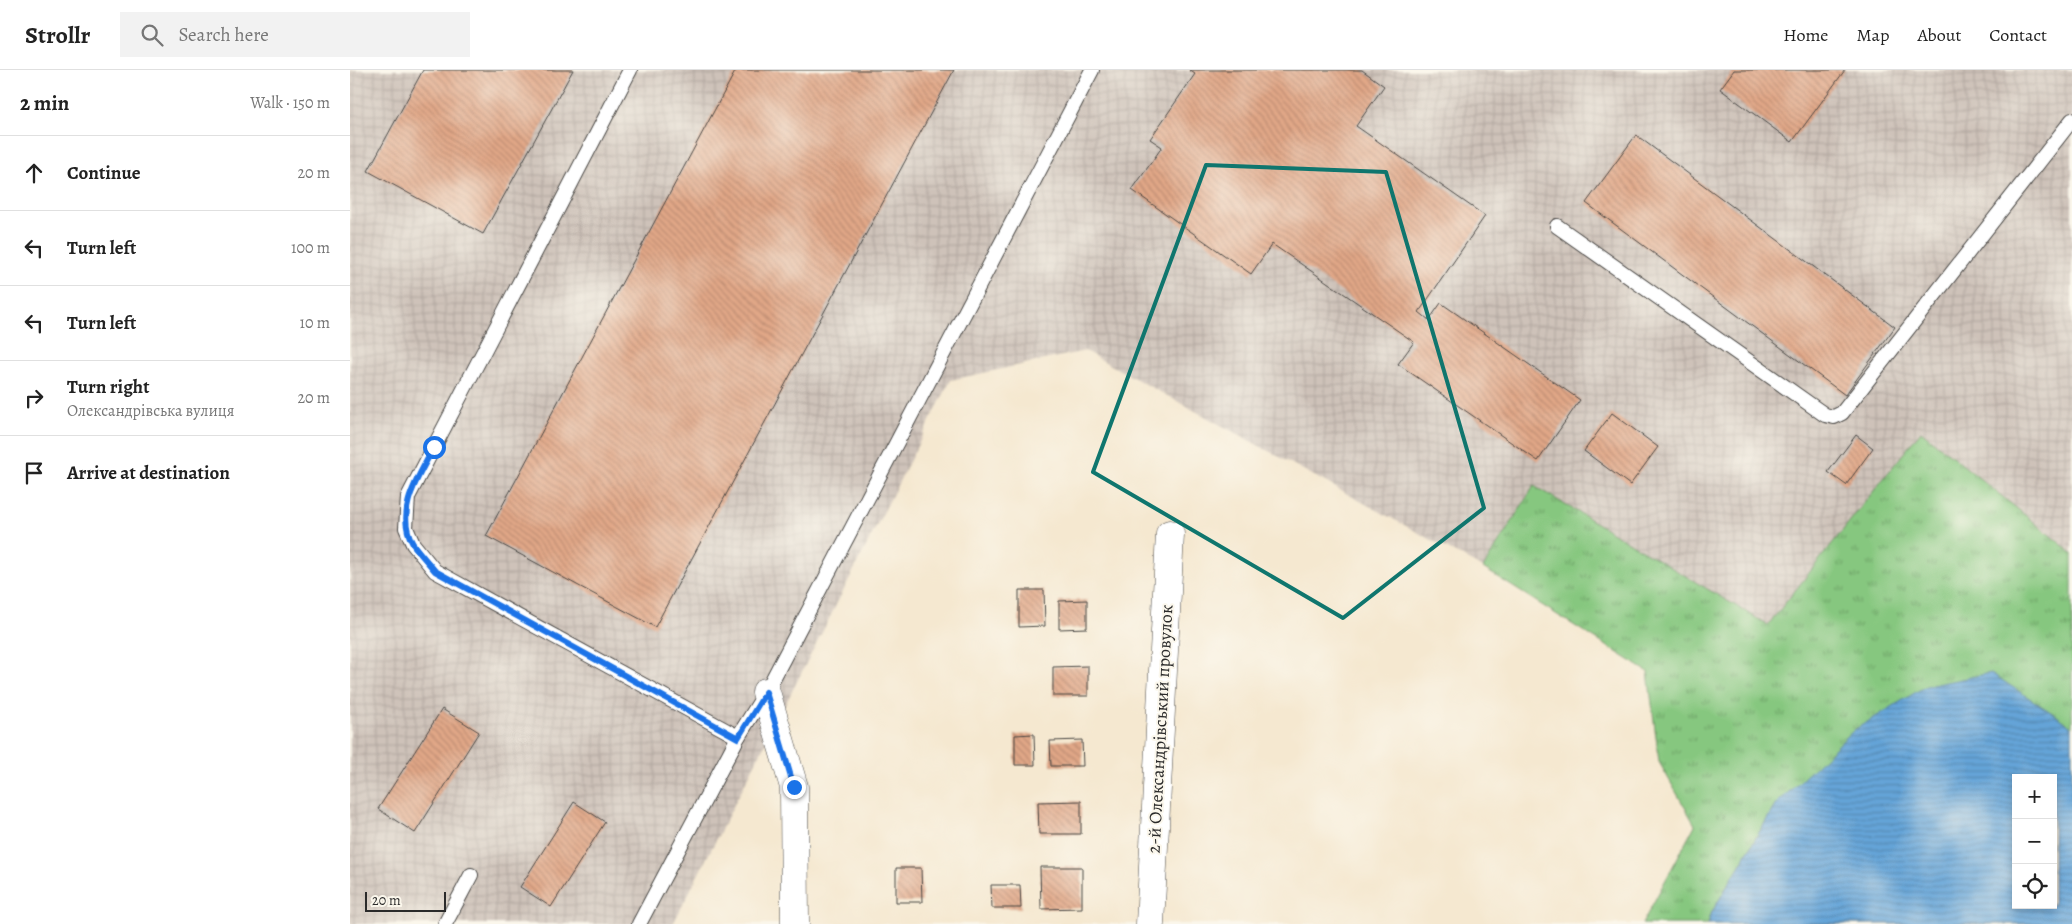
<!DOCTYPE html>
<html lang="en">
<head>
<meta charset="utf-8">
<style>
	:root { --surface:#fff; --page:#f2f2f2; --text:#222; --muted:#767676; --line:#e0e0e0 }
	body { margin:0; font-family:Alegreya,serif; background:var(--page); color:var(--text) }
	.controls { position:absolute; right:15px; bottom:15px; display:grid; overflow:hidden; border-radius:0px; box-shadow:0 2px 8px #0003 }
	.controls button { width:45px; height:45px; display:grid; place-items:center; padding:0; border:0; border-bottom:1px solid var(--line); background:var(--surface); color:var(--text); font:25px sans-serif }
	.scale { position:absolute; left:15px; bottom:12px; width:81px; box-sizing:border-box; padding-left:5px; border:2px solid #2b2b2b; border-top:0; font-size:14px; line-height:18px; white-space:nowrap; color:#2b2b2b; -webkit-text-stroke:4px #fbf7ec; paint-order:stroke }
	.stop { position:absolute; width:15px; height:15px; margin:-11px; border:4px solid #1a73e8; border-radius:50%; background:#fff }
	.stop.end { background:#1a73e8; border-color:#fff; box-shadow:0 1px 5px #0008 }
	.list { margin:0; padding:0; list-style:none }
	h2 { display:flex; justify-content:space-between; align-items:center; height:65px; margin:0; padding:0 20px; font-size:21px }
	h2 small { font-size:16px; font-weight:400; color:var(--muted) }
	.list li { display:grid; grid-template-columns:32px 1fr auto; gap:15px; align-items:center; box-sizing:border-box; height:75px; padding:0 20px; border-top:1px solid var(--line) }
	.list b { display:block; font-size:19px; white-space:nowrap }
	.list p { margin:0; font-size:16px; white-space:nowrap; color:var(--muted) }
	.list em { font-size:16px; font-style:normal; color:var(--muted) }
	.icon { flex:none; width:28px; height:28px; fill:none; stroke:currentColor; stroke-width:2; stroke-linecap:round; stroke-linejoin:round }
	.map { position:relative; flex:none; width:1722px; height:854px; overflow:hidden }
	header { display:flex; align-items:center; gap:30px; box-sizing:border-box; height:70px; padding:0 25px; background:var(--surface); border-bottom:1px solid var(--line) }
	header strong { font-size:24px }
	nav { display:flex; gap:28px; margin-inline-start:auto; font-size:18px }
	.search { width:350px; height:45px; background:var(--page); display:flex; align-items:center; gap:12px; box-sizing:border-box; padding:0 18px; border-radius:0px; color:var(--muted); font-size:19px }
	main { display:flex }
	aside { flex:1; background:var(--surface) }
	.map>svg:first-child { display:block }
	.industrial { fill:url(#industrial-grid) }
	.grass { fill:url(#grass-tufts); stroke:#587955 }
	.water { fill:url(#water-rules); stroke:#486882; fill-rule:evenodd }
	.building { fill:url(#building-back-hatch) }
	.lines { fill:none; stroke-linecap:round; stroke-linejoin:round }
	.service-casing { stroke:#494744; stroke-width:16 }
	.minor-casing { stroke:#494744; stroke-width:29 }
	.service { stroke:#fff; stroke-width:14 }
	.minor { stroke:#fff; stroke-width:28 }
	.route { stroke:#1a73e8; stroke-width:6 }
	.marked { fill:none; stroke:#0f766e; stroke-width:4; stroke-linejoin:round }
	.labels { text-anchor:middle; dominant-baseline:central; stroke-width:4; stroke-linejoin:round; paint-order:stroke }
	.street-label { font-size:18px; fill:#2b2b2b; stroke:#fbf7ec }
</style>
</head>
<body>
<header>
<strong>Strollr</strong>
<div class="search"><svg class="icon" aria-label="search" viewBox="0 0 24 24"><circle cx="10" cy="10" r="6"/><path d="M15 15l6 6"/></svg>Search here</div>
<nav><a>Home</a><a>Map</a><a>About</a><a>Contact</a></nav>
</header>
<main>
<aside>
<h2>2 min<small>Walk · 150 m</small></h2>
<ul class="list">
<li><svg class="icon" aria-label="ahead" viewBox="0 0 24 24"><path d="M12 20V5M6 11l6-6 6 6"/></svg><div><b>Continue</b></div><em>20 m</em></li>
<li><svg class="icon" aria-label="left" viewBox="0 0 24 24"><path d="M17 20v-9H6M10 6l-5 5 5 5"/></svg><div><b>Turn left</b></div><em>100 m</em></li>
<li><svg class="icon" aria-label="left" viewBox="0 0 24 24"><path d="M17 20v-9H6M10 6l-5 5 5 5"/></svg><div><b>Turn left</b></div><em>10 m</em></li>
<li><svg class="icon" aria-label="right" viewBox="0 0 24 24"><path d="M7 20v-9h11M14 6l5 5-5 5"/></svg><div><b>Turn right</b><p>Олександрівська вулиця</p></div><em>20 m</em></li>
<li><svg class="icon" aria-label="arrive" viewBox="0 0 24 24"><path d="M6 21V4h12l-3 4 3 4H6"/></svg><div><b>Arrive at destination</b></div></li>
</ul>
</aside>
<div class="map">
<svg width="1722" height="854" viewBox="0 0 1722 854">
	<defs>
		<pattern id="industrial-grid" width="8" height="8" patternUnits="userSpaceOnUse" patternTransform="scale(1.25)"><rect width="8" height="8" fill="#cec2b9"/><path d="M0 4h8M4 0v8" fill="none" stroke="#b1a79f"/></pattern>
		<pattern id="grass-tufts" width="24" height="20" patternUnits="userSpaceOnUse" patternTransform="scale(1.25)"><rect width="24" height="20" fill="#86c77f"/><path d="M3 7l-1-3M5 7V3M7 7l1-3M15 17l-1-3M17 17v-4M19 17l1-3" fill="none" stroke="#6ea268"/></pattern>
		<pattern id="water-rules" width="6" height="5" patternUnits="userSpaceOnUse" patternTransform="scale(1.25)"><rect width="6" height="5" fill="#65a4d8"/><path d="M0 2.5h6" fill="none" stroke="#5386af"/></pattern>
		<pattern id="building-back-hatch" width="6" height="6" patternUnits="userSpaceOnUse" patternTransform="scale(1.25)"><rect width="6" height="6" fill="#e1a787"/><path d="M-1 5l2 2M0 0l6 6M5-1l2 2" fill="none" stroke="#b7886f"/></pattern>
	</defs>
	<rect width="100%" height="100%" fill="#fbf7ec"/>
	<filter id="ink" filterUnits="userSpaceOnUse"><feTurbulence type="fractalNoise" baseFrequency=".02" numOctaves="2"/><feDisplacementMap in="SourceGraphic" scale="10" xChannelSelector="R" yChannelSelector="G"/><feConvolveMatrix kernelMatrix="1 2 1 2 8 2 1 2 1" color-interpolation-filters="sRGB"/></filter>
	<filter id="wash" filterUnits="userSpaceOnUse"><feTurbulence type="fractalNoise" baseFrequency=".0096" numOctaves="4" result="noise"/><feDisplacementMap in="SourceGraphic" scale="20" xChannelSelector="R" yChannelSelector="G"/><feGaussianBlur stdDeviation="1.12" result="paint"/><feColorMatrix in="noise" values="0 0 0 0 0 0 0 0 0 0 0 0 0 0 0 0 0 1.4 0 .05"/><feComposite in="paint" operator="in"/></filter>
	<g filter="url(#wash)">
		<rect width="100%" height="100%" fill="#f5e8d0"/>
		<path class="industrial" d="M0 0H1722V483L1571 361 1418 555 1184 416 1133 498 735 281 601 310 323 854H0Z"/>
		<path class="grass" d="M1571 361 1722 483V658L1713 650 1426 734 1362 842 1358 854H1292L1345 755 1309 692 1298 602 1133 498 1184 416 1418 555Z"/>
		<path class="water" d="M1641 603 1713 650 1722 658V854H1358L1362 842 1426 734 1504 660 1576 616ZM1666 708H1703V835H1666Z"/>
		<g id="blocks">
			<g class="building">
				<path d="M73 0H223L133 164 18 101Z"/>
				<path d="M386 0H604L305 557 136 466Z"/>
				<path d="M839 0H1012L1034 16 1006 56 1135 146 1069 242 1079 250 1091 233 1230 330 1188 391 1048 294 1064 272 922 174 901 204 782 120 812 77 800 69 845 4Z"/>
				<path d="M1384 0H1495L1442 72 1370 19Z"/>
				<path d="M1286 65 1545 257 1495 325 1236 133Z"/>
				<path d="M1262 343 1308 377 1280 415 1234 381Z"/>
				<path d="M1506 365 1523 378 1496 415 1478 402Z"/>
				<path d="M669 520H694L695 556 669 557Z"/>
				<path d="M737 530V558L709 559V531Z"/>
				<path d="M738 596V626H703V597Z"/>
				<path d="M92 639 129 662 65 763 28 739Z"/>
				<path d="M684 664 685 695H665V665Z"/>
				<path d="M732 670 733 696H701L700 671Z"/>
				<path d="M731 731V764H689L688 732Z"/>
				<path d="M224 732 255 752 201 837 170 817Z"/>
				<path d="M690 797H732V838L691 839Z"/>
				<path d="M546 798H571L572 832H546Z"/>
				<path d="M641 815H670L671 838H642Z"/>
			</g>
		</g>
	</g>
	<g filter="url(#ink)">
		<use href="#blocks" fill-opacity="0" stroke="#494744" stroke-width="1"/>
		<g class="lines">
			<g class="service-casing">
				<g id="service">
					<path d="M280 0 58 427 56 458 63 474 85 501 388 667"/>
					<path d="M1207 156 1475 345 1484 347 1492 343 1722 50"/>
					<path d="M95 854 121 805"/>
					<path d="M289 854 388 667 416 622 742 0"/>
				</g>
			</g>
			<g class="minor-casing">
				<g id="minor">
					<path d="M416 622 444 717 445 854"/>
					<path d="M800 854 820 464"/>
				</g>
			</g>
			<use href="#service" class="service"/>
			<use href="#minor" class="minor"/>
		</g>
	</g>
	<g class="lines" filter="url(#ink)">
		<path class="route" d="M84 377C69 406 44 441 63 474 69 483 78 492 85 501L388 668 416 622 444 717"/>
	</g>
	<path class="marked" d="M856 95 1036 102 1134 438 993 548 743 402Z"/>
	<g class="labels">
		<g class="street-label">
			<text transform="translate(810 659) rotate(-87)">2-й Олександрівський провулок</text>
		</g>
	</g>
</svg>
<div class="controls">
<button>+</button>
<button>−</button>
<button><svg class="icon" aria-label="locate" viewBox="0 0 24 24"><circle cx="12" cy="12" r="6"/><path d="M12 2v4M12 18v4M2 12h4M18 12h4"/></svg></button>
</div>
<div class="scale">20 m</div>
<div class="stop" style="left:84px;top:377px"></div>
<div class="stop end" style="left:444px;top:717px"></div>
</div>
</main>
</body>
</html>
